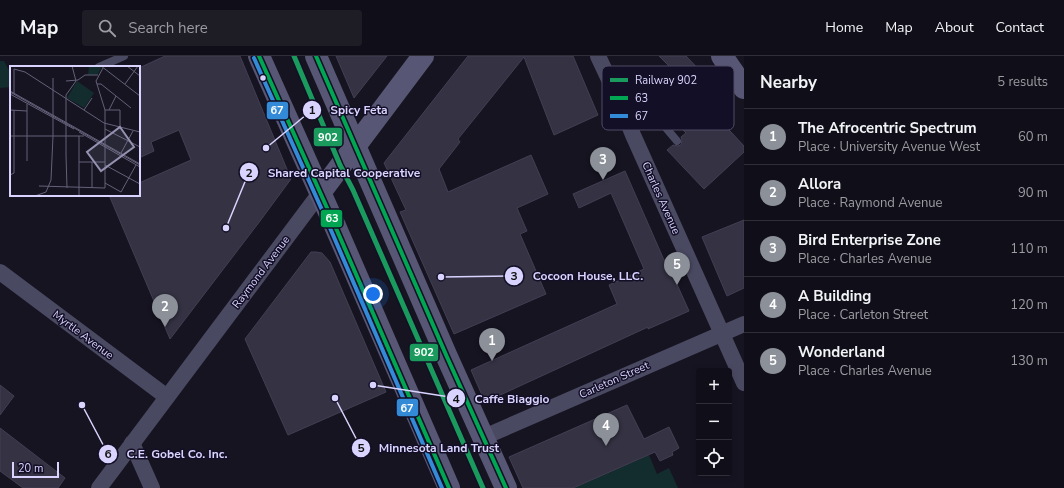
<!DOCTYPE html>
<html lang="en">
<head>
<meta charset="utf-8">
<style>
	:root { --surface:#100f19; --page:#1e1d26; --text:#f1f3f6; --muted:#9c9ca2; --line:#302f38; --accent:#8c9099 }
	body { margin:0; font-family:"Nunito Sans",sans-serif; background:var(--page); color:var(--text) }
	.controls { position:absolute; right:12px; bottom:12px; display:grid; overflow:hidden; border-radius:4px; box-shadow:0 2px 6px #0003 }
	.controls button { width:36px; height:36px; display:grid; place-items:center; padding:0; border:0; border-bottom:1px solid var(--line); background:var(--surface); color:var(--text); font:20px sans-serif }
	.scale { position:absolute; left:12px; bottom:10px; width:47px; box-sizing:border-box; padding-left:4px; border:2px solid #d9d4ff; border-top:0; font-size:11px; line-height:14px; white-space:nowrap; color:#d9d4ff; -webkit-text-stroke:3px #130f26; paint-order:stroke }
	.you { position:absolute; left:373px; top:238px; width:14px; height:14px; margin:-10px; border:3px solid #fff; border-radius:50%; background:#1a73e8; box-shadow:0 0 0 6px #1a73e833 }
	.badge { display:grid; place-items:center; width:26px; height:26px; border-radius:50%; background:var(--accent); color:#fff; font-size:13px; font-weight:700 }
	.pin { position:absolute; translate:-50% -33px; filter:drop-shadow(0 1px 2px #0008) }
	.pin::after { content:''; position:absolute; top:21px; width:14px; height:12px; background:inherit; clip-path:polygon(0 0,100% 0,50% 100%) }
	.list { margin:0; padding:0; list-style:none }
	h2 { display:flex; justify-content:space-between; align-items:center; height:52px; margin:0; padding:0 16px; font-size:17px }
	h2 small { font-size:13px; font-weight:400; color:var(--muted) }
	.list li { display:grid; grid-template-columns:26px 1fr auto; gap:12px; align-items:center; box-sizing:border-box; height:56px; padding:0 16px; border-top:1px solid var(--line) }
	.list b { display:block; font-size:15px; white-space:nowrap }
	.list p { margin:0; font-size:13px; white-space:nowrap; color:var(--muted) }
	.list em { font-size:13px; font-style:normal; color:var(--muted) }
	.icon { flex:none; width:22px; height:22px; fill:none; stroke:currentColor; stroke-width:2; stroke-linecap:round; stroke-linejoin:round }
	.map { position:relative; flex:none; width:744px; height:432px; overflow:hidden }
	header { display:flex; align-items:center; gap:24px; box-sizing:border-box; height:56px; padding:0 20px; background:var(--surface); border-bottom:1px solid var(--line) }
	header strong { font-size:19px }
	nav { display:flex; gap:22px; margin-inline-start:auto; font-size:14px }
	.search { width:280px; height:36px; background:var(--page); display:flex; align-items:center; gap:10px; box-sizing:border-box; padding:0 14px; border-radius:4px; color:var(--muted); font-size:15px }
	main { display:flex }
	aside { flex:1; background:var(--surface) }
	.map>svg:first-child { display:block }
	.green { fill:#132c2d }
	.building { fill:#343243; stroke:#433f54 }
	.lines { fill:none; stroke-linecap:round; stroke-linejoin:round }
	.lane { stroke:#4a4962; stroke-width:8 }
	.street { stroke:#4a4962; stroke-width:16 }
	.secondary { stroke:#575674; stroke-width:22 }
	.bus-1-casing { stroke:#130f26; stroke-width:7 }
	.bus-2-casing { stroke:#130f26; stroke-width:7 }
	.bus-1 { stroke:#00a651; stroke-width:4 }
	.bus-2 { stroke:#338bd7; stroke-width:4 }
	.rail-1-casing { stroke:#130f26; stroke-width:8 }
	.rail-1 { stroke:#1a9a5d; stroke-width:5 }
	.bus-dot { fill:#d9d4ff; stroke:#130f26; stroke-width:1.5 }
	.labels { text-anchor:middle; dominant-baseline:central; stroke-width:3; stroke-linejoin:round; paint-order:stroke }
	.street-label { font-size:11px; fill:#d9d4ff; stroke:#130f26 }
	.inset-road { fill:none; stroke:#64617a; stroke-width:1 }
	.view { fill:#9591b1; fill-opacity:0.15; stroke:#9591b1; stroke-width:2 }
	.inset-edge { fill:none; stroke:#d9d4ff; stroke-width:2 }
	.key { fill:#130f26; stroke:#4e4a67; stroke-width:1 }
	.key-label { font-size:11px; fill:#d9d4ff }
	.leader { fill:none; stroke:#d9d4ff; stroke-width:1.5 }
	.callout-dot { fill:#d9d4ff; stroke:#130f26; stroke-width:1.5 }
	.mark-label { font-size:12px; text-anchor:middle; font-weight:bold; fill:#111 }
	.callout-label { font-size:12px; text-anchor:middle; font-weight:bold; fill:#d9d4ff; stroke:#130f26; stroke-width:3; stroke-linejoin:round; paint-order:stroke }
	.line-badge { stroke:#130f26; stroke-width:1.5 }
	.badge-label { font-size:11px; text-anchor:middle; font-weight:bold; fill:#fff }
</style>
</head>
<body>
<header>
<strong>Map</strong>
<div class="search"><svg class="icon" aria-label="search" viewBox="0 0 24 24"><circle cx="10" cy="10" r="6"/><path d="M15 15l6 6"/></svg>Search here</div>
<nav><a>Home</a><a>Map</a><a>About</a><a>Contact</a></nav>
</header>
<main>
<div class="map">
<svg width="744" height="432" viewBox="0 0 744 432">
	<rect width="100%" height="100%" fill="#161421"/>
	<g class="green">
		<path d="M0 5H4L11 18V31L0 32Z"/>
		<path d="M649 399 657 418 669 412 678 432H573Z"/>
	</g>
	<g class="building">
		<path d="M165 0H240L291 123 260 165 170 283 109 139H139V127L191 104 179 74 151 86 154 95 139 102V12Z"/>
		<path d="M336 0H387L354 42Z"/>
		<path d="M468 0H573L598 59 554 79 524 1 458 83 460 86 439 113 448 136 531 99 548 138 517 152 527 175 520 178 546 238 454 278 400 156 406 154 384 107Z"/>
		<path d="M659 0H686L705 20 702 23 709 31 701 38 720 59 718 62 744 90V96L704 133 667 94 673 89 678 90 681 89 682 84 681 81 686 77 647 35 671 12Z"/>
		<path d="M625 115 664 204H666L689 255 648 273V271L485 346 471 314 617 248 609 229 644 213 611 137 579 152 573 138Z"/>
		<path d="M744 164V232L727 240 702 181Z"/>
		<path d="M311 196H316L322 197 330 206 386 336 288 379 245 283Z"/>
		<path d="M0 329 14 340 0 359Z"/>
		<path d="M627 349 644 383 669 371 679 392 672 396 673 399 660 405 655 396 573 432H523L509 401Z"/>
		<path d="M0 372 65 422 58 432H23L0 415Z"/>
	</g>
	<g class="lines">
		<g class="lane">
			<path d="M99 11 124 0"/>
			<path d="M621 49 639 40 677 85"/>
		</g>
		<g class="street">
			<path d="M598 0 621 49 633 79 744 327"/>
			<path d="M0 216 167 341"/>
			<path d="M484 381 744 268"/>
			<path d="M132 387 152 432"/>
			<path d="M99 432 320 137"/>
		</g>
		<g class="secondary">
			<path d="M259 0 332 163 449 432"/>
			<path d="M316 0 447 301 506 432"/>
			<path d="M722 0 744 32"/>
			<path d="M320 137 423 0"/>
		</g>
		<g class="bus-1-casing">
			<g id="bus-1">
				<path d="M259 0 332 163 449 432"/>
				<path d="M316 0 447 301 506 432"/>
			</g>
		</g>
		<g class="bus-2-casing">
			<path id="bus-2" d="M254 2 327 165 442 432"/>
		</g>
		<use href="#bus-1" class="bus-1"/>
		<use href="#bus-2" class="bus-2"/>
		<g class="rail-1-casing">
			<path id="rail-1" d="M294 0 340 109 353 134 483 432"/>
		</g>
		<use href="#rail-1" class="rail-1"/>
	</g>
	<circle class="bus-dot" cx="263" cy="22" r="3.5"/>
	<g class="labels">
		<g class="street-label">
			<text transform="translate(661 142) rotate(66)">Charles Avenue</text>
			<text transform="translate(261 216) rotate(-53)">Raymond Avenue</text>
			<text transform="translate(83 279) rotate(37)">Myrtle Avenue</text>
			<text transform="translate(614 324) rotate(-24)">Carleton Street</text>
		</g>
	</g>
	<g transform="translate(10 10)">
		<rect width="130" height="130" fill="#161421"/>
		<path d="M79 0H90L91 2 88 8 78 9ZM67 15 84 27 74 42 57 32Z" fill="#132c2d"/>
		<path class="inset-road" d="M91 0 130 30M117 0 130 10M56 15 68 14 75 9H88M87 18H91L121 42M115 18 128 0M0 25 130 98M0 26 130 99M0 28 64 63M4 28V3L15 6 94 57 130 66M56 29 66 15 62 0M56 29V89M0 44 17 45M74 44 82 32M95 44H110V63M99 44 106 30M95 63 130 81M69 66 130 101M0 70H74M43 70V12M111 87 123 65M56 89 57 122M17 95V38M69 96H95M95 99 130 118M0 109 4 107V44M95 117 111 126 126 99M29 120 95 122V44L86 15 93 2M82 122V96M25 130 36 126 41 114 43 70M69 130V70"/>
		<path class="view" d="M110 61 124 81 91 105 77 86Z"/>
		<rect width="130" height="130" class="inset-edge"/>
	</g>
	<rect x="602" y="10" width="132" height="64" rx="6" class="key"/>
	<rect x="610" y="22" width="18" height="4" fill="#1a9a5d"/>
	<rect x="610" y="40" width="18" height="4" fill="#00a651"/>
	<rect x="610" y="58" width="18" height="4" fill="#338bd7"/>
	<g class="key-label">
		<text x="635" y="28">Railway 902</text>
		<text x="635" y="46">63</text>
		<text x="635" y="64">67</text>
	</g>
	<path class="leader" d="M266 92L312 54M226 172L249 116M441 221L514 220M373 329L456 342M335 342L361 392M82 349L108 398"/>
	<g class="callout-dot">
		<circle cx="266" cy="92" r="4"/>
		<circle cx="226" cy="172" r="4"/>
		<circle cx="441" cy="221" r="4"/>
		<circle cx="373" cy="329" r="4"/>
		<circle cx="335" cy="342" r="4"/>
		<circle cx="82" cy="349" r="4"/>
		<circle cx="312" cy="54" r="10"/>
		<circle cx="249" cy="116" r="10"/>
		<circle cx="514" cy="220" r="10"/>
		<circle cx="456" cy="342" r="10"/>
		<circle cx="361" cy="392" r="10"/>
		<circle cx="108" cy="398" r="10"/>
	</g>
	<g class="mark-label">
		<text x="312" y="58">1</text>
		<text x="249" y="121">2</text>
		<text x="514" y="224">3</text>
		<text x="456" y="347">4</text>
		<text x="361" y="396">5</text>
		<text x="108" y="402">6</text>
	</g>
	<g class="callout-label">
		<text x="359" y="58">Spicy Feta</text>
		<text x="344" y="121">Shared Capital Cooperative</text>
		<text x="588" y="224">Cocoon House, LLC.</text>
		<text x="512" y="347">Caffe Biaggio</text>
		<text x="439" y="396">Minnesota Land Trust</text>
		<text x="177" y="402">C.E. Gobel Co. Inc.</text>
	</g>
	<g class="line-badge">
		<rect x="266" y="45" width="23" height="19" rx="4" fill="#338bd7"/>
		<rect x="313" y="71" width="30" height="20" rx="4" fill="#1a9a5d"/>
		<rect x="320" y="153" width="23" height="19" rx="4" fill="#00a651"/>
		<rect x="409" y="287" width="30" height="19" rx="4" fill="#1a9a5d"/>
		<rect x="396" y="342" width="23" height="19" rx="4" fill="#338bd7"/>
	</g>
	<g class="badge-label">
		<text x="277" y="58">67</text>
		<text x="328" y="85">902</text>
		<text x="332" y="166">63</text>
		<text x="424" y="300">902</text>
		<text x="407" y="356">67</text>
	</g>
</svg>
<div class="controls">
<button>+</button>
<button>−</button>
<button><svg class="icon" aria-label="locate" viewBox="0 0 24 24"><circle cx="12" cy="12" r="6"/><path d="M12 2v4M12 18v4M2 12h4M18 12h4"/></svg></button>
</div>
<div class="scale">20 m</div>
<div class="you"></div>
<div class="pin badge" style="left:492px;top:305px">1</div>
<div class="pin badge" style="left:165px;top:271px">2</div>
<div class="pin badge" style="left:603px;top:124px">3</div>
<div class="pin badge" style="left:606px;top:390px">4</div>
<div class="pin badge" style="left:677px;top:229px">5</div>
</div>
<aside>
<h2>Nearby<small>5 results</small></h2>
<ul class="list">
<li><span class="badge">1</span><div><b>The Afrocentric Spectrum</b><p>Place · University Avenue West</p></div><em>60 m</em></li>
<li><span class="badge">2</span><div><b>Allora</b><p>Place · Raymond Avenue</p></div><em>90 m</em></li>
<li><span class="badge">3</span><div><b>Bird Enterprise Zone</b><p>Place · Charles Avenue</p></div><em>110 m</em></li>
<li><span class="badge">4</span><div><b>A Building</b><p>Place · Carleton Street</p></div><em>120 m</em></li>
<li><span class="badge">5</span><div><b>Wonderland</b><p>Place · Charles Avenue</p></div><em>130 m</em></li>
</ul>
</aside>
</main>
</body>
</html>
